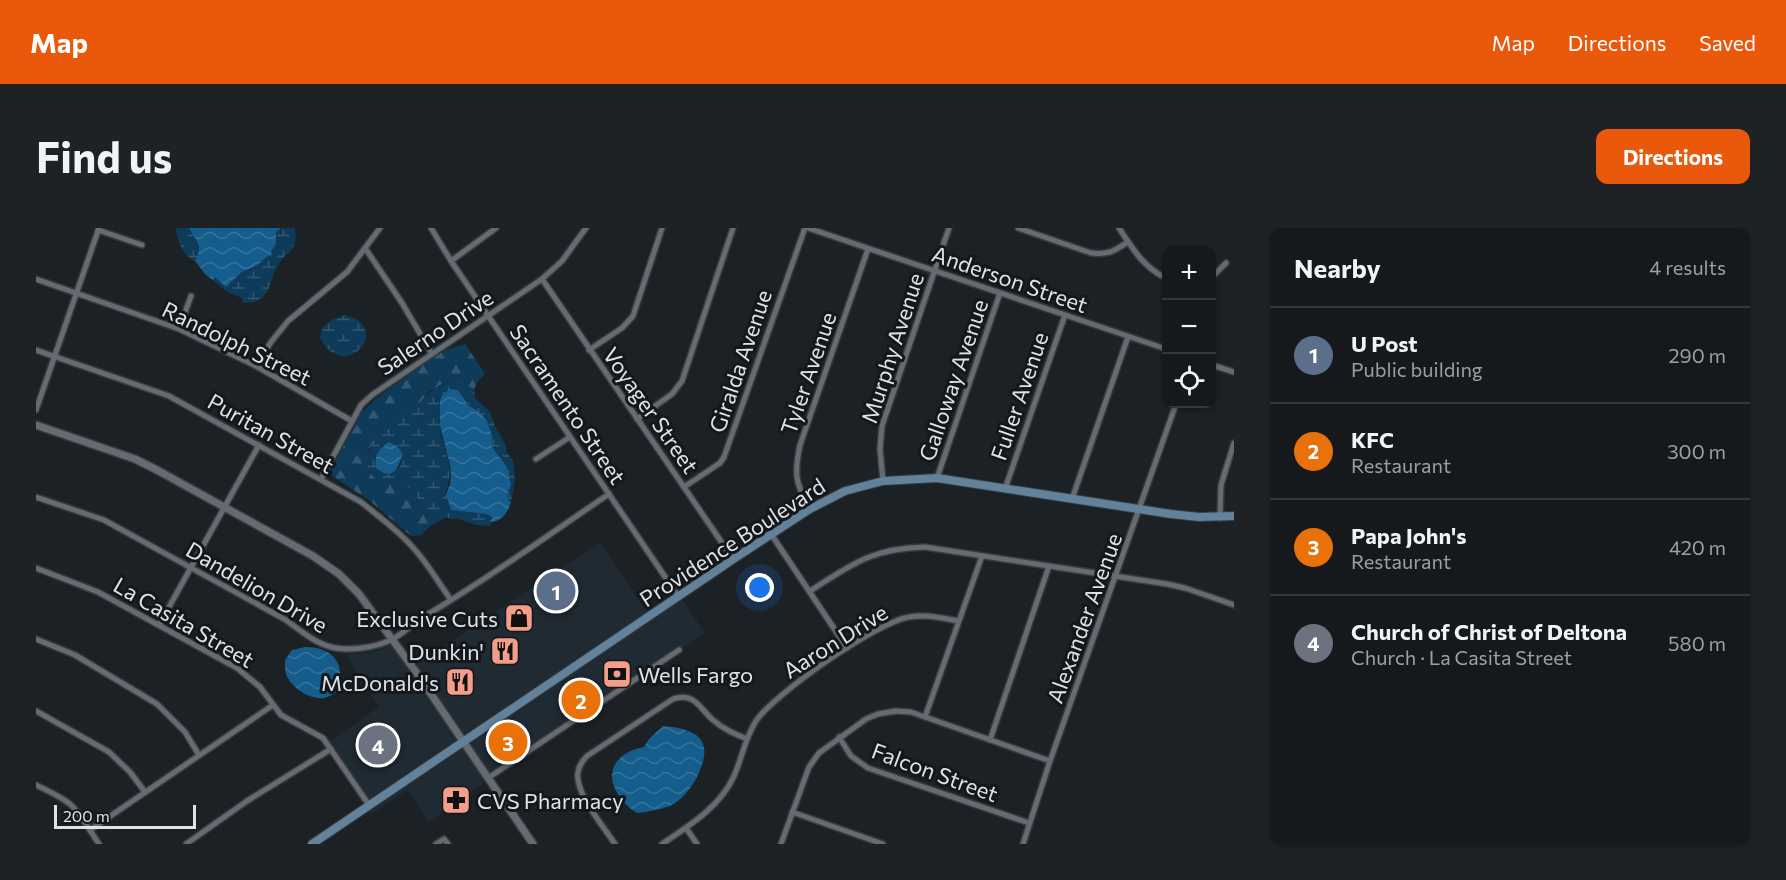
<!DOCTYPE html>
<html lang="en">
<head>
<meta charset="utf-8">
<style>
	:root { --surface:#15191c; --page:#1e2225; --text:#f1f3f6; --muted:#9da0a3; --line:#34383b; --accent:#ea580c }
	body { margin:0; font-family:Commissioner,sans-serif; background:var(--page); color:var(--text) }
	.controls { position:absolute; right:18px; top:18px; display:grid; overflow:hidden; border-radius:12px; box-shadow:0 2px 4px #0004 }
	.controls button { width:54px; height:54px; display:grid; place-items:center; padding:0; border:0; border-bottom:2px solid var(--line); background:var(--surface); color:var(--text); font:30px sans-serif }
	.scale { position:absolute; left:18px; bottom:15px; width:142px; box-sizing:border-box; padding-left:6px; border:3px solid #e0e3e6; border-top:0; font-size:16px; line-height:21px; white-space:nowrap; color:#e0e3e6; -webkit-text-stroke:4px #13181c; paint-order:stroke }
	.you { position:absolute; left:724px; top:360px; width:21px; height:21px; margin:-15px; border:4px solid #fff; border-radius:50%; background:#1a73e8; box-shadow:0 0 0 9px #1a73e833 }
	.badge { display:grid; place-items:center; width:39px; height:39px; border-radius:50%; background:var(--accent); color:#fff; font-size:20px; font-weight:700 }
	.pin { position:absolute; translate:-50% -50%; border:3px solid #fff; box-shadow:0 2px 6px #0006 }
	.list { margin:0; padding:0; list-style:none }
	h2 { display:flex; justify-content:space-between; align-items:center; height:78px; margin:0; padding:0 24px; font-size:26px }
	h2 small { font-size:20px; font-weight:400; color:var(--muted) }
	.list li { display:grid; grid-template-columns:39px 1fr auto; gap:18px; align-items:center; box-sizing:border-box; height:96px; padding:0 24px; border-top:2px solid var(--line) }
	.list b { display:block; font-size:22px; white-space:nowrap }
	.list p { margin:0; font-size:20px; white-space:nowrap; color:var(--muted) }
	.list em { font-size:20px; font-style:normal; color:var(--muted) }
	.icon { flex:none; width:33px; height:33px; fill:none; stroke:currentColor; stroke-width:2; stroke-linecap:round; stroke-linejoin:round }
	.map { position:relative; flex:none; width:1198px; height:616px; overflow:hidden; border-radius:12px }
	header { display:flex; align-items:center; gap:36px; box-sizing:border-box; height:84px; padding:0 30px; background:var(--accent); color:#fff }
	header strong { font-size:28px }
	nav { display:flex; gap:33px; margin-inline-start:auto; font-size:21px }
	.intro { display:flex; align-items:center; justify-content:space-between; box-sizing:border-box; height:144px; padding:0 36px }
	h1 { margin:0; font-size:42px }
	.button { padding:15px 27px; border-radius:12px; background:var(--accent); color:#fff; font-size:21px; font-weight:700 }
	main { display:flex; gap:36px; padding:0 36px }
	aside { flex:1; background:var(--surface); border-radius:12px; box-shadow:0 2px 4px #0004 }
	.map>svg:first-child { display:block }
	.built { fill:#202a32 }
	.forest { fill:url(#forest-firs) }
	.wetland { fill:url(#wetland-marsh); fill-rule:evenodd }
	.water { fill:url(#water-waves) }
	.lines { fill:none; stroke-linecap:round; stroke-linejoin:round }
	.minor-casing { stroke:#373b3e; stroke-width:8 }
	.tertiary-casing { stroke:#373b3e; stroke-width:10 }
	.secondary-casing { stroke:#373b3e; stroke-width:10 }
	.minor { stroke:#656b70; stroke-width:5 }
	.tertiary { stroke:#656b70; stroke-width:7 }
	.secondary { stroke:#61829a; stroke-width:8 }
	.labels { text-anchor:middle; dominant-baseline:central; stroke-width:6; stroke-linejoin:round; paint-order:stroke }
	.street-label { font-size:22px; fill:#e0e3e6; stroke:#13181c }
	.poi-label { font-size:22px; fill:#e0e3e6; stroke:#13181c; text-anchor:end }
</style>
</head>
<body>
<header>
<strong>Map</strong>
<nav><a>Map</a><a>Directions</a><a>Saved</a></nav>
</header>
<div class="intro"><h1>Find us</h1><a class="button">Directions</a></div>
<main>
<div class="map">
<svg width="1198" height="616" viewBox="0 0 1198 616">
	<defs>
		<pattern id="forest-firs" width="22" height="20" patternUnits="userSpaceOnUse" patternTransform="scale(1.5)"><rect width="22" height="20" fill="#0e3b5a"/><path d="M5 1l3.5 6h-7zM16 11l3.5 6h-7z" fill="#315772"/></pattern>
		<pattern id="wetland-marsh" width="20" height="14" patternUnits="userSpaceOnUse" patternTransform="scale(1.5)"><rect width="20" height="14" fill="#0e3b5a"/><path d="M1 5h8M5 5V1M11 12h8M15 12V8" fill="none" stroke="#315772"/></pattern>
		<pattern id="water-waves" width="16" height="10" patternUnits="userSpaceOnUse" patternTransform="scale(1.5)"><rect width="16" height="10" fill="#145d8c"/><path d="M0 5q4-4 8 0t8 0" fill="none" stroke="#36749c"/></pattern>
	</defs>
	<rect width="100%" height="100%" fill="#1c2125"/>
	<g class="built">
		<path d="M564 314 610 383 638 367 428 511 379 437Z"/>
		<path d="M645 370 669 405 645 421 643 418 453 547 431 515Z"/>
		<path d="M355 415 372 441 374 440 424 514 334 574 293 514 343 479 310 426H327L345 422Z"/>
		<path d="M427 518 451 553 393 594 371 562 335 586 332 581Z"/>
	</g>
	<path class="forest" d="M429 116 449 146 441 154 438 162 431 157 406 156 394 163 382 177 354 195 332 222 339 250 356 255 365 251C379 264 388 286 409 290L394 298 385 307 375 308 334 273 296 248V240L326 184 343 168 407 123Z"/>
	<g class="wetland">
		<path d="M139 0H153L160 9 164 26 159 33C145 27 143 13 139 0Z"/>
		<path d="M245 0H259C262 26 252 20 242 37 232 54 236 76 207 75L206 70 191 64 177 52 179 49 194 55 206 44 220 38 231 29H234L240 11V4Z"/>
		<path d="M309 87C359 99 308 157 284 110L286 100 297 91Z"/>
		<path d="M416 153 431 157 438 162 439 170 454 184 458 196 470 218 471 225 477 233 479 252 475 274 471 271 474 253 471 239 456 219V207L451 193 433 178 422 162 404 172C405 183 403 194 405 206 411 229 419 242 409 266L415 282 450 286 456 289 454 298 440 297 423 291 402 289 388 278 365 251C362 252 359 254 356 255 343 257 332 245 328 235 335 211 357 190 378 176L382 177C392 165 401 157 416 153ZM351 216 367 226 363 240H340L339 230 347 218Z"/>
	</g>
	<g class="water">
		<path d="M153 0H245L240 4V16L235 24 236 27 231 29 220 38 206 44 190 59 179 49 177 52 170 47 159 33C167 19 161 13 153 0Z"/>
		<path d="M414 161 422 162 433 178 442 183 451 193 456 207V219L471 239 475 257 471 267V271L475 274C472 284 466 294 454 294L456 289 450 286 415 282 412 273 409 269 414 256 415 248 414 237 404 198V172L407 166Z"/>
		<path d="M353 214 361 218 367 226C362 240 357 254 340 240 338 226 342 222 353 214Z"/>
		<path d="M269 419C298 419 311 437 301 464 297 466 293 469 288 470 274 472 255 460 250 446 249 442 249 437 249 432L256 422Z"/>
		<path d="M627 498C665 501 679 514 660 551 655 560 644 574 634 578 626 581 610 584 602 585 595 582 589 576 584 569 566 545 580 524 608 519L613 511Z"/>
	</g>
	<g class="lines">
		<g class="minor-casing">
			<g id="minor">
				<path d="M395 0 415 33 642 368"/>
				<path d="M772 0 1130 121"/>
				<path d="M982 0 1055 25C1073 27 1078 23 1092 14"/>
				<path d="M1083 0C1096 20 1108 40 1130 50"/>
				<path d="M62 2 106 17"/>
				<path d="M329 20 366 75 396 126"/>
				<path d="M415 33 460 0"/>
				<path d="M1176 49 1190 35"/>
				<path d="M0 51 143 101 220 138 316 193"/>
				<path d="M506 51 697 331"/>
				<path d="M143 101 155 68"/>
				<path d="M0 122 133 168 325 274C346 291 368 307 385 329 396 343 405 358 415 372"/>
				<path d="M553 122 586 100 597 88 626 0"/>
				<path d="M1176 137 1198 144"/>
				<path d="M220 138 235 114 252 93 311 44 344 0"/>
				<path d="M0 182 63 0"/>
				<path d="M601 191 636 166 646 153 697 0"/>
				<path d="M500 231 534 209"/>
				<path d="M901 250 964 65"/>
				<path d="M285 251 325 177 336 167 506 51 526 33 550 0"/>
				<path d="M847 253 844 221 846 198 913 0"/>
				<path d="M648 259 684 235 688 229 769 0"/>
				<path d="M969 261 1029 87"/>
				<path d="M0 269 68 292 250 392C269 406 285 421 310 421 325 421 342 418 355 412 367 406 377 395 389 388 452 351 512 307 573 266"/>
				<path d="M1036 271 1092 109"/>
				<path d="M774 281C759 255 758 246 764 217L832 21"/>
				<path d="M1184 290 1185 257 1198 215"/>
				<path d="M735 306 811 420"/>
				<path d="M0 340 62 364 201 440 224 459 245 487 287 510 333 577"/>
				<path d="M774 363C816 336 837 320 889 319L1131 356 1149 360 1198 377"/>
				<path d="M123 397 223 217"/>
				<path d="M0 411 39 427 121 476 149 504 163 527"/>
				<path d="M0 483 73 524 94 544 109 564"/>
				<path d="M889 489 946 328"/>
				<path d="M803 509 815 528 832 540 993 595"/>
				<path d="M954 512 1013 338"/>
				<path d="M452 550 643 422"/>
				<path d="M0 557C12 563 24 568 34 576 46 587 54 603 63 616"/>
				<path d="M756 584 847 616"/>
				<path d="M650 600 661 616"/>
				<path d="M54 602 237 477"/>
				<path d="M150 616 211 573 295 521"/>
				<path d="M400 616 408 611 412 616"/>
				<path d="M579 616C568 599 538 564 542 544 543 538 547 532 551 528L637 471C659 464 663 480 677 492 687 501 699 506 711 511"/>
				<path d="M626 616C654 597 684 579 698 548 706 530 709 510 720 493 738 466 841 394 873 389 890 386 905 390 922 393"/>
				<path d="M745 616 773 539 783 525 830 491 842 486 860 483 875 484 1014 533"/>
				<path d="M987 616 1014 533 1140 176"/>
			</g>
		</g>
		<g class="tertiary-casing">
			<path id="tertiary" d="M0 197 99 231 121 242 277 328 303 346 323 366 380 444 497 616"/>
		</g>
		<g class="secondary-casing">
			<path id="secondary" d="M276 616 702 328 774 281 809 263 847 253 901 250 1135 286 1163 289 1198 288"/>
		</g>
		<use href="#minor" class="minor"/>
		<use href="#tertiary" class="tertiary"/>
		<use href="#secondary" class="secondary"/>
	</g>
	<defs>
		<g id="shop-square" transform="scale(1.5)"><rect x="-9" y="-9" width="18" height="18" rx="4" fill="#f49e8a" stroke="#13181c"/><path d="M-5-2.5h2.3a2.7 3.5 0 0 1 5.4 0H5L5.5 6h-11ZM-1.5-2.5h3a1.5 2.3 0 0 0-3 0Z" fill="#111"/></g>
		<g id="restaurant-square" transform="scale(1.5)"><rect x="-9" y="-9" width="18" height="18" rx="4" fill="#f49e8a" stroke="#13181c"/><path d="M-5-6h1v4h1v-4h1v4h1v-4h1v5L-1.5 .5V6h-2V.5L-5-1ZM5-6V6H3V1.5H1.5Q1.5-4 5-6Z" fill="#111"/></g>
		<g id="bank-square" transform="scale(1.5)"><rect x="-9" y="-9" width="18" height="18" rx="4" fill="#f49e8a" stroke="#13181c"/><path d="M-6-4H6V4H-6ZM0-2.3a2.3 2.3 0 1 0 0 4.6a2.3 2.3 0 1 0 0-4.6Z" fill="#111"/></g>
		<g id="pharmacy-square" transform="scale(1.5)"><rect x="-9" y="-9" width="18" height="18" rx="4" fill="#f49e8a" stroke="#13181c"/><path d="M-2-6h4v4h4v4h-4v4h-4v-4h-4v-4h4Z" fill="#111"/></g>
	</defs>
	<g fill-rule="evenodd">
		<use href="#shop-square" x="483" y="390"/>
		<use href="#restaurant-square" x="469" y="423"/>
		<use href="#bank-square" x="581" y="446"/>
		<use href="#restaurant-square" x="424" y="454"/>
		<use href="#pharmacy-square" x="420" y="572"/>
	</g>
	<g class="labels">
		<g class="street-label">
			<text transform="translate(974 51) rotate(19)">Anderson Street</text>
			<text transform="translate(399 104) rotate(-34)">Salerno Drive</text>
			<text transform="translate(201 115) rotate(26)">Randolph Street</text>
			<text transform="translate(856 120) rotate(-72)">Murphy Avenue</text>
			<text transform="translate(704 133) rotate(-71)">Giralda Avenue</text>
			<text transform="translate(772 145) rotate(-71)">Tyler Avenue</text>
			<text transform="translate(917 152) rotate(-71)">Galloway Avenue</text>
			<text transform="translate(983 168) rotate(-71)">Fuller Avenue</text>
			<text transform="translate(532 176) rotate(56)">Sacramento Street</text>
			<text transform="translate(615 182) rotate(55)">Voyager Street</text>
			<text transform="translate(235 205) rotate(29)">Puritan Street</text>
			<text transform="translate(696 314) rotate(-33)">Providence Boulevard</text>
			<text transform="translate(221 359) rotate(30)">Dandelion Drive</text>
			<text transform="translate(1048 390) rotate(-70)">Alexander Avenue</text>
			<text transform="translate(148 394) rotate(30)">La Casita Street</text>
			<text transform="translate(799 413) rotate(-32)">Aaron Drive</text>
			<text transform="translate(899 544) rotate(20)">Falcon Street</text>
		</g>
		<g class="poi-label">
			<text x="462" y="390">Exclusive Cuts</text>
			<text x="448" y="423">Dunkin'</text>
			<text x="602" y="446" text-anchor="start">Wells Fargo</text>
			<text x="403" y="454">McDonald's</text>
			<text x="441" y="572" text-anchor="start">CVS Pharmacy</text>
		</g>
	</g>
</svg>
<div class="controls">
<button>+</button>
<button>−</button>
<button><svg class="icon" aria-label="locate" viewBox="0 0 24 24"><circle cx="12" cy="12" r="6"/><path d="M12 2v4M12 18v4M2 12h4M18 12h4"/></svg></button>
</div>
<div class="scale">200 m</div>
<div class="you"></div>
<div class="pin badge" style="left:520px;top:363px;background:#5c6f8a">1</div>
<div class="pin badge" style="left:545px;top:472px;background:#e8710a">2</div>
<div class="pin badge" style="left:472px;top:514px;background:#e8710a">3</div>
<div class="pin badge" style="left:342px;top:517px;background:#6b7280">4</div>
</div>
<aside>
<h2>Nearby<small>4 results</small></h2>
<ul class="list">
<li><span class="badge" style="background:#5c6f8a">1</span><div><b>U Post</b><p>Public building</p></div><em>290 m</em></li>
<li><span class="badge" style="background:#e8710a">2</span><div><b>KFC</b><p>Restaurant</p></div><em>300 m</em></li>
<li><span class="badge" style="background:#e8710a">3</span><div><b>Papa John's</b><p>Restaurant</p></div><em>420 m</em></li>
<li><span class="badge" style="background:#6b7280">4</span><div><b>Church of Christ of Deltona</b><p>Church · La Casita Street</p></div><em>580 m</em></li>
</ul>
</aside>
</main>
</body>
</html>
